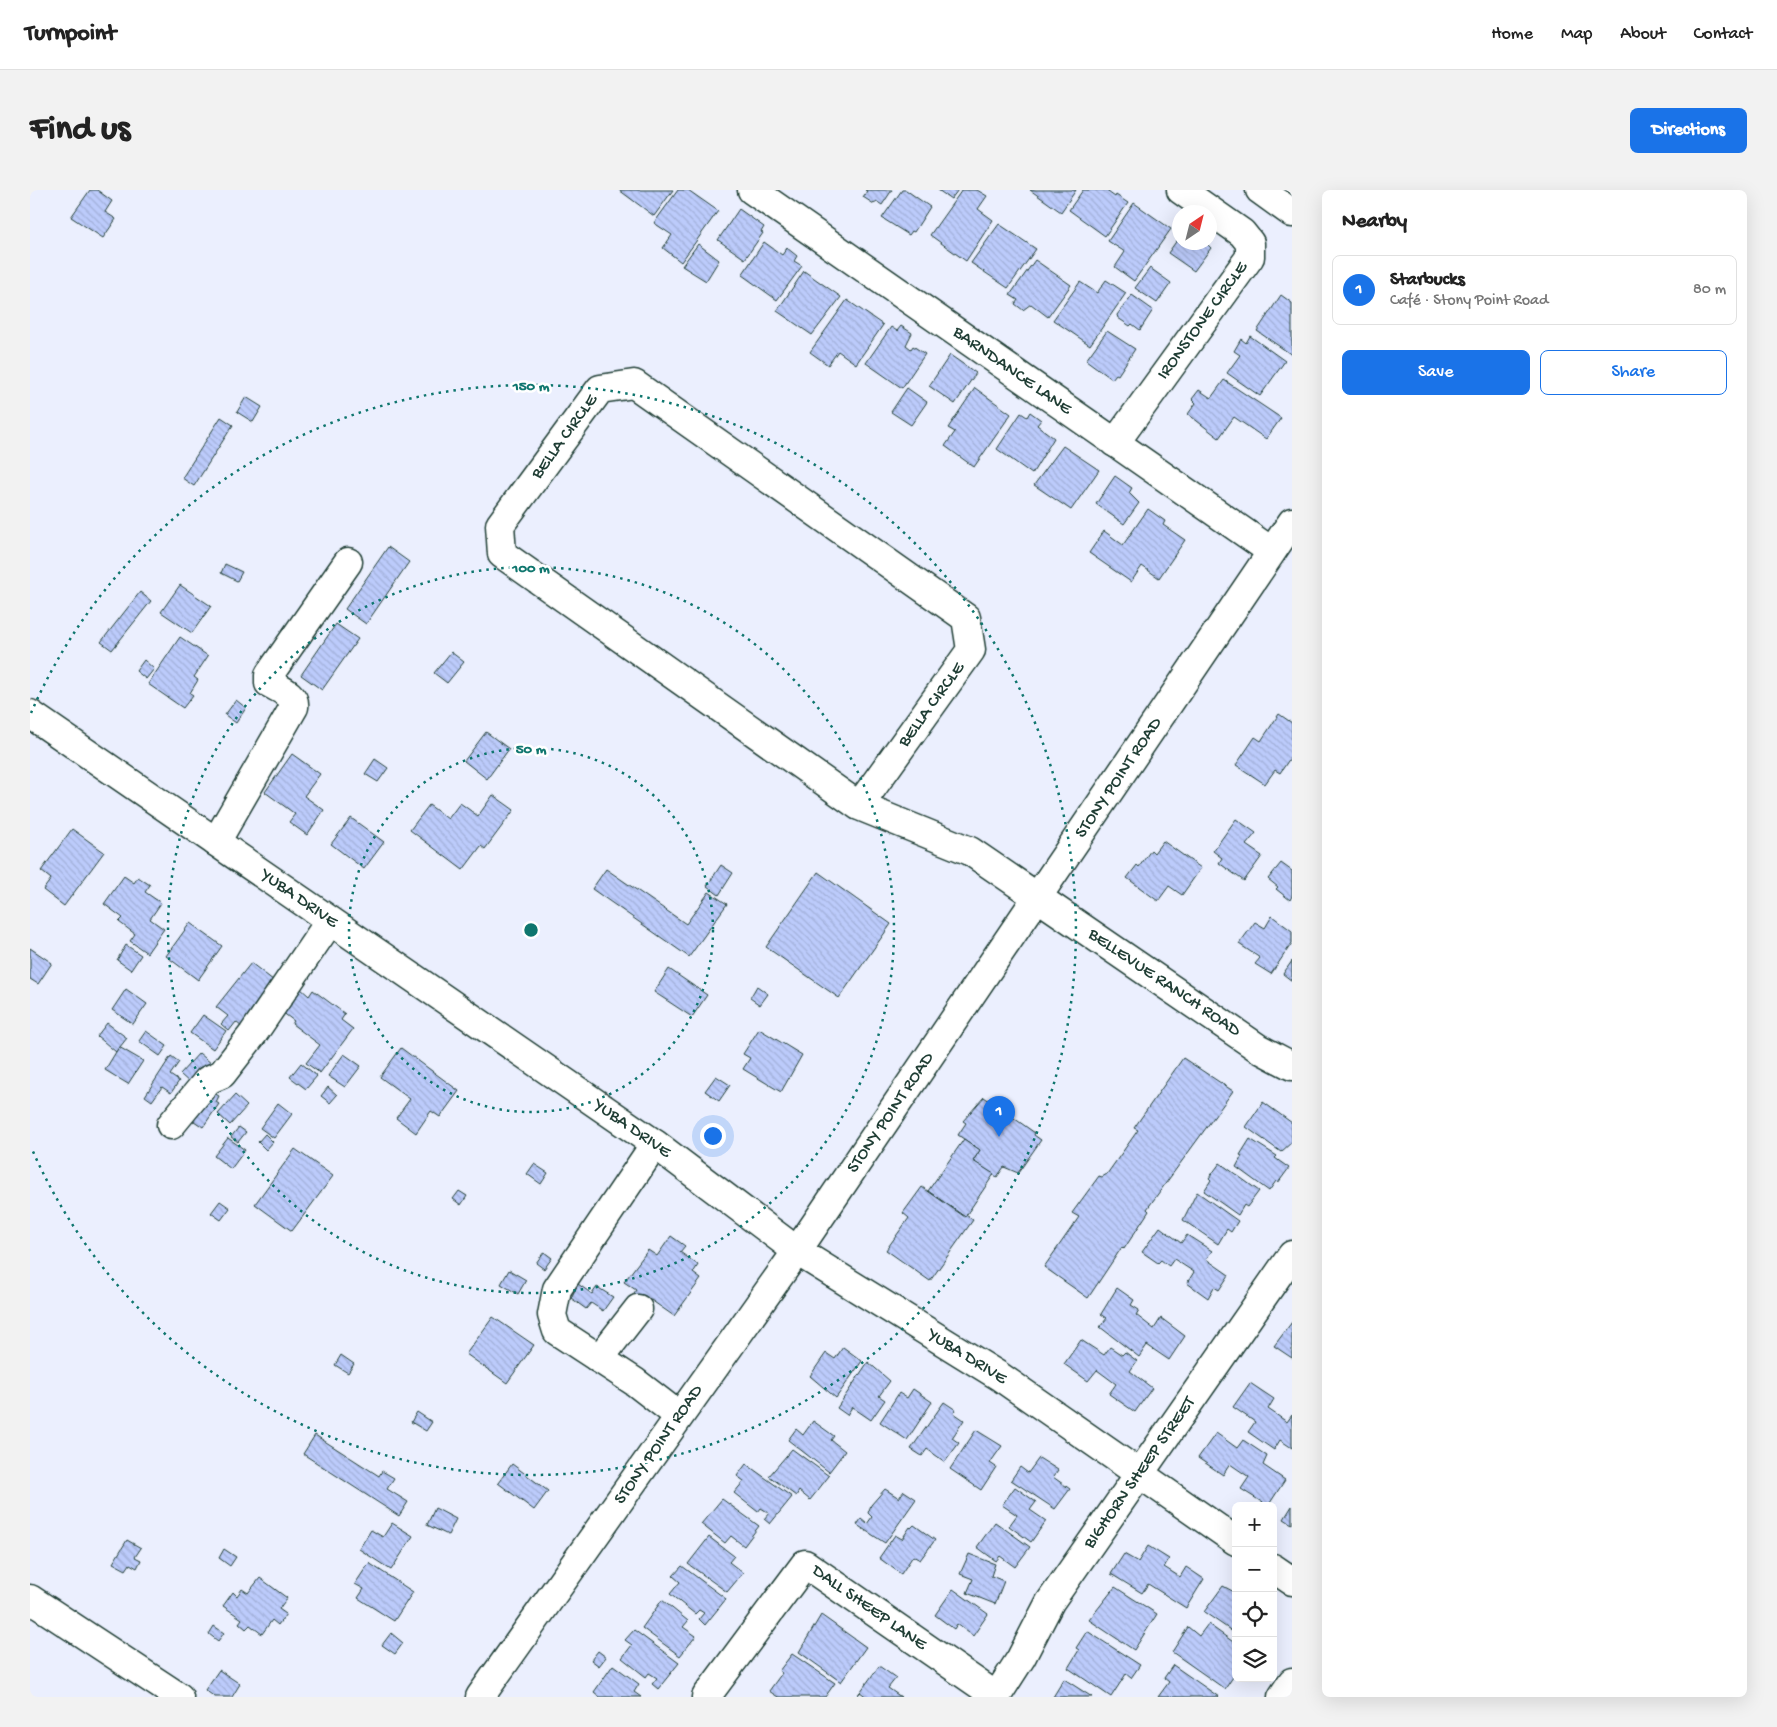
<!DOCTYPE html>
<html lang="en">
<head>
<meta charset="utf-8">
<style>
	:root { --surface:#fff; --page:#f2f2f2; --text:#222; --muted:#767676; --line:#e0e0e0; --accent:#1a73e8 }
	body { margin:0; font-family:"Gochi Hand",sans-serif; background:var(--page); color:var(--text) }
	.controls { position:absolute; right:15px; bottom:15px; display:grid; overflow:hidden; border-radius:8px; box-shadow:0 5px 20px #0002 }
	.controls button { width:45px; height:45px; display:grid; place-items:center; padding:0; border:0; border-bottom:1px solid var(--line); background:var(--surface); color:var(--text); font:25px sans-serif }
	.compass { position:absolute; left:1142px; top:15px; width:45px; height:45px; border-radius:50%; background:var(--surface); box-shadow:0 5px 20px #0002; rotate:35deg }
	.you { position:absolute; left:682px; top:945px; width:18px; height:18px; margin:-12px; border:4px solid #fff; border-radius:50%; background:#1a73e8; box-shadow:0 0 0 8px #1a73e833 }
	.badge { display:grid; place-items:center; width:32px; height:32px; border-radius:50%; background:var(--accent); color:#fff; font-size:16px; font-weight:700 }
	.pin { position:absolute; translate:-50% -41px; filter:drop-shadow(0 1px 2px #0008) }
	.pin::after { content:''; position:absolute; top:26px; width:18px; height:15px; background:inherit; clip-path:polygon(0 0,100% 0,50% 100%) }
	.list { margin:0; padding:0; list-style:none }
	h2 { display:flex; justify-content:space-between; align-items:center; height:65px; margin:0; padding:0 20px; font-size:21px }
	h2 small { font-size:16px; font-weight:400; color:var(--muted) }
	.list li { display:grid; grid-template-columns:32px 1fr auto; gap:15px; align-items:center; box-sizing:border-box; height:70px; margin:0 10px 10px; padding:0 10px; border:1px solid var(--line); border-radius:8px }
	.list b { display:block; font-size:19px; white-space:nowrap }
	.list p { margin:0; font-size:16px; white-space:nowrap; color:var(--muted) }
	.list em { font-size:16px; font-style:normal; color:var(--muted) }
	.actions { display:flex; gap:10px; padding:15px 20px }
	.actions a { flex:1; padding:11px 0; border:1px solid var(--accent); border-radius:8px; text-align:center; font-size:18px; color:var(--accent) }
	.actions .main { background:var(--accent); color:#fff }
	.icon { flex:none; width:28px; height:28px; fill:none; stroke:currentColor; stroke-width:2; stroke-linecap:round; stroke-linejoin:round }
	.map { position:relative; flex:none; width:1262px; height:1507px; overflow:hidden; border-radius:8px }
	header { display:flex; align-items:center; gap:30px; box-sizing:border-box; height:70px; padding:0 25px; background:var(--surface); border-bottom:1px solid var(--line) }
	header strong { font-size:24px }
	nav { display:flex; gap:28px; margin-inline-start:auto; font-size:18px }
	.intro { display:flex; align-items:center; justify-content:space-between; box-sizing:border-box; height:120px; padding:0 30px }
	h1 { margin:0; font-size:35px }
	.button { padding:12px 22px; border-radius:8px; background:var(--accent); color:#fff; font-size:18px; font-weight:700 }
	main { display:flex; gap:30px; padding:0 30px }
	aside { flex:1; background:var(--surface); border-radius:8px; box-shadow:0 5px 20px #0002 }
	.map>svg:first-child { display:block }
	.building { fill:url(#building-back-hatch); stroke:#1f3d34 }
	.lines { fill:none; stroke-linecap:round; stroke-linejoin:round }
	.minor-casing { stroke:#1f3d34; stroke-width:31 }
	.major-casing { stroke:#1f3d34; stroke-width:31 }
	.minor { stroke:#fff; stroke-width:28 }
	.major { stroke:#fff; stroke-width:28 }
	.ring { fill:none; stroke:#0f766e; stroke-width:2.5; stroke-dasharray:2.5 5 }
	.labels { text-anchor:middle; dominant-baseline:central; stroke-width:5; stroke-linejoin:round; paint-order:stroke }
	.street-label { font-size:18px; fill:#1f3d34; stroke:#fff }
	.centre { fill:#0f766e; stroke:#fff; stroke-width:2.5 }
	.ring-label { font-size:15px; text-anchor:middle; font-weight:bold; fill:#0f766e; stroke:#fff; stroke-width:5; stroke-linejoin:round; paint-order:stroke }
</style>
</head>
<body>
<header>
<strong>Turnpoint</strong>
<nav><a>Home</a><a>Map</a><a>About</a><a>Contact</a></nav>
</header>
<div class="intro"><h1>Find us</h1><a class="button">Directions</a></div>
<main>
<div class="map">
<svg width="1262" height="1507" viewBox="0 0 1262 1507">
	<defs>
		<pattern id="building-back-hatch" width="6" height="6" patternUnits="userSpaceOnUse" patternTransform="scale(1.25)"><rect width="6" height="6" fill="#bccbfb"/><path d="M-1 5l2 2M0 0l6 6M5-1l2 2" fill="none" stroke="#a1afd8"/></pattern>
	</defs>
	<rect width="100%" height="100%" fill="#ebeffe"/>
	<filter id="ink" filterUnits="userSpaceOnUse"><feTurbulence type="fractalNoise" baseFrequency=".02" numOctaves="2"/><feDisplacementMap in="SourceGraphic" scale="10" xChannelSelector="R" yChannelSelector="G"/><feConvolveMatrix kernelMatrix="1 2 1 2 8 2 1 2 1" color-interpolation-filters="sRGB"/></filter>
	<g filter="url(#ink)">
		<g class="building">
			<path d="M60 0H67L82 11 75 22 86 29 73 48 41 27Z"/>
			<path d="M589 0H643L624 26Z"/>
			<path d="M648 0H658L688 21 651 72 633 58 642 45 624 33Z"/>
			<path d="M835 0H862L852 15 846 11 844 14 833 7 837 1Z"/>
			<path d="M872 0H876L900 17 884 42 882 41 879 45 852 28Z"/>
			<path d="M908 0H928L921 9Z"/>
			<path d="M932 0H947L957 6 948 19 963 30 936 71 900 45Z"/>
			<path d="M1000 0H1046L1031 22Z"/>
			<path d="M1053 0H1079L1078 2 1085 7 1086 5 1098 13 1075 46 1039 20Z"/>
			<path d="M1104 13 1141 39 1104 91 1085 77 1095 62 1078 51Z"/>
			<path d="M709 19 734 37 731 42 733 43 715 69 688 50Z"/>
			<path d="M969 34 1006 59 978 98 941 73Z"/>
			<path d="M1150 46V52H1175L1181 58 1164 81 1138 63Z"/>
			<path d="M734 52 752 65 757 58 767 66 764 71 772 76 747 110 712 85Z"/>
			<path d="M668 54 689 70 676 91 652 76Z"/>
			<path d="M1005 70 1041 95 1018 127 1001 114 993 120 985 114 988 110 980 105Z"/>
			<path d="M1120 78 1141 93 1127 113 1105 98Z"/>
			<path d="M774 81 811 107 782 145 747 121Z"/>
			<path d="M1076 90 1096 103 1060 155 1023 130 1050 92 1067 103Z"/>
			<path d="M1102 105 1123 120 1110 140 1102 134 1100 136 1088 128 1087 125Z"/>
			<path d="M1251 105 1262 113V165L1227 141Z"/>
			<path d="M817 110 853 135 826 174 808 161 798 175 780 162Z"/>
			<path d="M871 136 882 143 876 155 881 159 883 156 895 164 872 198 836 173 861 137 867 141Z"/>
			<path d="M1077 141 1105 159 1088 185 1086 184 1082 189 1056 170Z"/>
			<path d="M1220 146 1255 171 1230 206 1197 183 1210 165 1204 161 1211 149 1216 153Z"/>
			<path d="M920 165 946 183 925 214 899 196Z"/>
			<path d="M1194 190 1251 228 1236 249 1204 227 1189 248 1158 224 1166 213 1162 209 1169 200 1181 208Z"/>
			<path d="M877 198 897 212 881 235 861 222Z"/>
			<path d="M945 198 981 224 944 277 915 256 925 242 918 238Z"/>
			<path d="M216 207 232 217 223 232 207 222Z"/>
			<path d="M1000 222 1011 230 1007 235 1024 248 1002 284 967 259 991 223 997 227Z"/>
			<path d="M191 227 203 235 164 296 152 288Z"/>
			<path d="M1033 256 1069 280 1041 320 1004 295Z"/>
			<path d="M1085 286 1102 298 1099 303 1109 313 1094 334 1066 314Z"/>
			<path d="M1118 319 1135 331 1133 335 1155 350 1129 388 1112 376 1101 392 1059 363 1074 341 1093 355Z"/>
			<path d="M358 357 379 372 336 434 315 419Z"/>
			<path d="M195 374 212 382 207 391 191 383Z"/>
			<path d="M150 395 181 416 162 443 131 422Z"/>
			<path d="M110 402 121 411 82 460 71 452Z"/>
			<path d="M306 434 328 449 292 500 271 485Z"/>
			<path d="M150 447 178 466 164 487 168 490 160 503 163 505 153 518 118 494Z"/>
			<path d="M421 462 434 472 417 493 404 483Z"/>
			<path d="M114 470 124 479 116 489 106 481Z"/>
			<path d="M206 510 216 518 206 533 195 525Z"/>
			<path d="M1249 524 1262 533V565L1250 583 1245 580 1235 594 1206 575 1225 547 1231 551Z"/>
			<path d="M456 542 479 559 457 589 434 571Z"/>
			<path d="M262 564 290 584 274 606 294 620 277 645 259 632 265 624 235 602Z"/>
			<path d="M345 569 358 578 348 592 335 584Z"/>
			<path d="M463 605 484 620 455 659 451 656 433 680 380 640 399 615 418 629 430 613 448 626Z"/>
			<path d="M321 628 354 652 334 679 301 654Z"/>
			<path d="M1206 629 1226 643 1216 655 1232 666 1214 691 1189 673 1192 668 1183 661Z"/>
			<path d="M42 639 74 662 34 716 13 700 21 689 11 681Z"/>
			<path d="M1133 651 1171 678 1152 705 1139 696 1128 711 1097 688 1107 675 1109 677 1121 660 1124 663Z"/>
			<path d="M1251 673 1262 681V706L1260 710 1246 699 1248 697 1238 689Z"/>
			<path d="M691 675 703 683 689 705 677 696Z"/>
			<path d="M576 679 656 734 679 702 697 714 659 767 562 699Z"/>
			<path d="M788 682 861 734 809 808 736 757Z"/>
			<path d="M94 686 104 693 108 687 120 695 115 702 131 713 120 729 134 739 117 763 100 751 105 744 89 732 93 728 74 714Z"/>
			<path d="M1242 726 1262 741V753L1241 784 1225 774 1230 768 1209 754 1225 732 1235 738Z"/>
			<path d="M160 733 192 756 168 790 136 766Z"/>
			<path d="M96 755 111 765 101 780 87 770Z"/>
			<path d="M0 758 22 773 8 794 0 789Z"/>
			<path d="M1262 771V791L1253 784Z"/>
			<path d="M221 773 248 794 213 838 206 832 199 841 191 834 198 826 186 817Z"/>
			<path d="M639 779 677 805 662 827 624 802Z"/>
			<path d="M727 796 738 804 730 815 720 808Z"/>
			<path d="M270 798 279 806 283 800 315 824 311 830 323 839 290 883 276 873 290 855 262 834 264 831 252 822Z"/>
			<path d="M96 799 117 814 103 834 82 820Z"/>
			<path d="M173 825 196 841 183 859 160 843Z"/>
			<path d="M77 833 97 848 86 862 67 846Z"/>
			<path d="M729 839 772 865 751 902 713 879 720 868 713 864Z"/>
			<path d="M116 841 137 856 130 866 109 851Z"/>
			<path d="M89 857 113 871 98 894 75 880Z"/>
			<path d="M371 858 429 901 410 927 401 921 386 943 366 928 380 909 350 887Z"/>
			<path d="M169 863 182 874 161 894 150 884Z"/>
			<path d="M314 864 331 876 315 897 298 886Z"/>
			<path d="M141 866 149 872 140 885 149 891 141 903 132 897 122 911 115 906Z"/>
			<path d="M1153 868 1203 901 1117 1019 1119 1021 1094 1059 1092 1057 1058 1108 1014 1077 1049 1027 1042 1023 1069 986 1072 987 1077 984 1108 940 1104 938Z"/>
			<path d="M271 873 287 886 276 899 260 887Z"/>
			<path d="M686 886 700 895 689 911 675 901Z"/>
			<path d="M298 897 307 905 300 913 291 906Z"/>
			<path d="M182 902 189 906 186 912 189 914 173 937 158 927Z"/>
			<path d="M205 905 217 916 200 935 188 924Z"/>
			<path d="M954 907 1005 943 1004 945 1011 950 988 983 974 977 967 987 943 971 950 960 928 945 936 933 933 931Z"/>
			<path d="M1233 912 1262 933V952L1251 962 1216 937Z"/>
			<path d="M248 913 262 924 244 948 230 938Z"/>
			<path d="M209 937 216 942 208 952 201 947Z"/>
			<path d="M235 944 243 952 236 960 228 952Z"/>
			<path d="M198 948 215 960 201 979 184 966Z"/>
			<path d="M934 949 950 960 943 971 964 984 935 1027 898 1001Z"/>
			<path d="M1220 949 1247 966 1245 968 1259 978 1248 993 1246 991 1239 1001 1206 977 1212 966 1210 965Z"/>
			<path d="M265 959 303 986 262 1041 225 1014Z"/>
			<path d="M1190 973 1229 1001 1217 1017 1214 1015 1208 1025 1174 1001 1181 990 1179 988Z"/>
			<path d="M504 974 518 983 511 994 497 984Z"/>
			<path d="M892 997 935 1027 936 1025 943 1030 900 1091 856 1060 879 1028 873 1023Z"/>
			<path d="M429 1001 437 1006 431 1015 423 1009Z"/>
			<path d="M1167 1002 1208 1031 1201 1042 1197 1039 1188 1054 1153 1030Z"/>
			<path d="M190 1011 200 1018 191 1030 181 1023Z"/>
			<path d="M1130 1037 1151 1053 1157 1045 1182 1061 1176 1069 1199 1085 1189 1100 1184 1097 1178 1108 1157 1093 1164 1082 1144 1069 1139 1076 1131 1070 1128 1073 1112 1062Z"/>
			<path d="M641 1046 655 1056 650 1062 668 1075 663 1083 671 1089 644 1126 621 1110 610 1117 600 1109 606 1100 594 1092 618 1060 627 1066Z"/>
			<path d="M514 1062 522 1068 514 1079 506 1073Z"/>
			<path d="M479 1080 496 1090 488 1104 471 1094Z"/>
			<path d="M548 1094 562 1104 567 1097 583 1107 573 1121 561 1113 556 1119 541 1108Z"/>
			<path d="M1087 1098 1104 1110 1101 1115 1109 1120 1106 1125 1124 1139 1131 1128 1155 1146 1139 1170 1117 1155 1109 1167 1070 1137 1077 1128 1071 1124Z"/>
			<path d="M463 1127 504 1155 477 1193 436 1164Z"/>
			<path d="M1262 1132V1168L1244 1156Z"/>
			<path d="M1051 1150 1074 1165 1080 1157 1092 1165 1095 1162 1107 1171 1100 1181 1122 1198 1105 1222 1079 1204 1086 1194 1067 1180 1058 1191 1034 1174Z"/>
			<path d="M813 1157 832 1171 806 1208 780 1186 796 1163 805 1169Z"/>
			<path d="M311 1165 324 1174 318 1183 305 1175Z"/>
			<path d="M838 1172 860 1191 849 1206 855 1210 841 1230 822 1217 817 1225 807 1218Z"/>
			<path d="M1220 1193 1244 1209 1238 1219 1257 1232 1262 1225V1258L1250 1250 1244 1260 1218 1242 1225 1232 1203 1217Z"/>
			<path d="M883 1199 902 1212 877 1250 850 1232 869 1203 877 1208Z"/>
			<path d="M914 1212 926 1220 924 1223 934 1230 922 1248 929 1253 915 1272 897 1259 892 1266 881 1259Z"/>
			<path d="M387 1222 402 1232 396 1241 381 1232Z"/>
			<path d="M783 1231 804 1246 801 1250 815 1261 799 1282 758 1250 766 1239 773 1245Z"/>
			<path d="M946 1240 972 1256 960 1273 966 1277 951 1300 920 1279Z"/>
			<path d="M1186 1243 1207 1258 1213 1250 1237 1266 1233 1275 1255 1290 1238 1316 1211 1299 1219 1287 1200 1274 1193 1285 1168 1268Z"/>
			<path d="M285 1245 349 1286 352 1281 364 1288 357 1299 378 1312 369 1326 273 1264Z"/>
			<path d="M762 1259 799 1286 780 1310 769 1301 766 1306 739 1286Z"/>
			<path d="M1009 1268 1028 1280 1023 1287 1040 1299 1025 1319 981 1290 990 1277 998 1283Z"/>
			<path d="M482 1274 518 1301 504 1320 468 1293Z"/>
			<path d="M716 1274 762 1307 740 1334 734 1329 739 1323 731 1318 728 1322 704 1303 714 1291 707 1286Z"/>
			<path d="M985 1297 1006 1312 1000 1320 1016 1331 1001 1352 979 1336 987 1325 972 1315Z"/>
			<path d="M855 1299 869 1308 874 1301 886 1309 855 1353 827 1335 831 1329 837 1334 842 1327 838 1323 841 1315Z"/>
			<path d="M692 1309 729 1336 714 1356 701 1346 695 1353 671 1334Z"/>
			<path d="M1262 1316V1334L1254 1329Z"/>
			<path d="M405 1318 426 1329 418 1345 397 1335Z"/>
			<path d="M965 1332 1000 1357 985 1377 970 1366 966 1371 947 1357Z"/>
			<path d="M362 1333 383 1346 361 1380 329 1359 341 1340 353 1347Z"/>
			<path d="M884 1335 905 1350 890 1370 883 1366 871 1384 849 1368 865 1345 872 1349 880 1337 881 1338Z"/>
			<path d="M679 1347 704 1366 699 1372 713 1383 697 1402 658 1374Z"/>
			<path d="M97 1350 111 1358 105 1367 111 1370 107 1378 100 1374 96 1380 83 1373Z"/>
			<path d="M1118 1356 1139 1369 1134 1377 1150 1387 1156 1377 1174 1389 1156 1418 1118 1394 1112 1403 1081 1384 1094 1364 1108 1372Z"/>
			<path d="M194 1359 206 1367 200 1376 189 1368Z"/>
			<path d="M939 1364 965 1374 961 1386 974 1391 965 1414 937 1403 943 1389 930 1384Z"/>
			<path d="M339 1373 383 1402 364 1431 328 1408 334 1399 325 1394Z"/>
			<path d="M652 1376 696 1409 675 1435 669 1429 674 1423 669 1420 665 1424 640 1404 650 1392 643 1386Z"/>
			<path d="M230 1388 257 1408 249 1419 256 1424 248 1435 242 1430 232 1444 220 1435 216 1439 209 1433 212 1429 193 1416 203 1402 207 1406 212 1399 218 1403Z"/>
			<path d="M1193 1396 1206 1403V1444L1174 1422Z"/>
			<path d="M1085 1397 1127 1424 1104 1460 1059 1430Z"/>
			<path d="M923 1399 958 1424 943 1446 927 1434 924 1439 905 1425Z"/>
			<path d="M632 1410 658 1431 653 1437 666 1446 650 1466 612 1438Z"/>
			<path d="M791 1425 836 1457 811 1492 769 1462Z"/>
			<path d="M1178 1434 1206 1454V1478L1203 1482 1205 1484 1195 1499 1142 1462 1158 1437 1169 1446Z"/>
			<path d="M184 1436 194 1443 188 1451 179 1444Z"/>
			<path d="M604 1440 649 1473 628 1499 622 1494 627 1488 619 1483 616 1487 592 1468 602 1455 595 1450Z"/>
			<path d="M1057 1441 1110 1475 1101 1488 1096 1484 1081 1507 1038 1478 1049 1460 1046 1458Z"/>
			<path d="M361 1443 373 1453 365 1464 352 1455Z"/>
			<path d="M568 1461 576 1467 569 1476 561 1470Z"/>
			<path d="M762 1464 805 1493 795 1507H748L739 1501 752 1483 749 1481Z"/>
			<path d="M583 1475 609 1494 604 1502 611 1507H570L564 1502Z"/>
			<path d="M1143 1475 1189 1507H1128L1139 1492 1134 1488Z"/>
			<path d="M849 1476 866 1488 858 1498 871 1507H837L830 1502 828 1505Z"/>
			<path d="M189 1480 210 1494 202 1507H185L175 1500Z"/>
			<path d="M1034 1489 1062 1507H1023Z"/>
		</g>
		<g class="lines">
			<g class="minor-casing">
				<g id="minor">
					<path d="M722 0 1241 361"/>
					<path d="M1230 0 1262 23"/>
					<path d="M1085 253 1220 67V53L1212 43 1151 0"/>
					<path d="M0 524 625 954 767 1061 969 1186 1206 1351"/>
					<path d="M829 616 941 460 936 428 604 194 570 199 470 335 472 364 829 616 940 661 1228 858 1262 876"/>
					<path d="M186 652 264 517C266 504 249 499 239 493V485L318 372"/>
					<path d="M141 935 178 890 192 884 223 844 300 731"/>
					<path d="M625 954 527 1099 522 1125 527 1141 605 1192 649 1226"/>
					<path d="M569 1169 608 1119"/>
					<path d="M1243 1378 1262 1391"/>
					<path d="M0 1409 149 1507"/>
					<path d="M676 1507 775 1374 966 1506"/>
					<path d="M966 1507 991 1468 1020 1412 1262 1065"/>
					<path d="M1252 1507 1262 1492"/>
				</g>
			</g>
			<g class="major-casing">
				<path id="major" d="M450 1507 767 1061 1262 332"/>
			</g>
			<use href="#minor" class="minor"/>
			<use href="#major" class="major"/>
		</g>
	</g>
	<g class="ring">
		<circle cx="501" cy="740" r="182"/>
		<circle cx="501" cy="740" r="363"/>
		<path d="M1 523A545 545 0 1 1 1 957"/>
	</g>
	<g class="labels">
		<g class="street-label">
			<text transform="translate(1173 131) rotate(-54)">IRONSTONE CIRCLE</text>
			<text transform="translate(982 181) rotate(35)">BARNDANCE LANE</text>
			<text transform="translate(535 247) rotate(-54)">BELLA CIRCLE</text>
			<text transform="translate(902 515) rotate(-54)">BELLA CIRCLE</text>
			<text transform="translate(1089 588) rotate(-56)">STONY POINT ROAD</text>
			<text transform="translate(269 709) rotate(35)">YUBA DRIVE</text>
			<text transform="translate(1134 793) rotate(34)">BELLEVUE RANCH ROAD</text>
			<text transform="translate(861 923) rotate(-56)">STONY POINT ROAD</text>
			<text transform="translate(602 939) rotate(35)">YUBA DRIVE</text>
			<text transform="translate(937 1167) rotate(32)">YUBA DRIVE</text>
			<text transform="translate(629 1255) rotate(-55)">STONY POINT ROAD</text>
			<text transform="translate(1110 1283) rotate(-55)">BIGHORN SHEEP STREET</text>
			<text transform="translate(839 1418) rotate(35)">DALL SHEEP LANE</text>
		</g>
	</g>
	<circle cx="501" cy="740" r="8" class="centre"/>
	<g class="ring-label">
		<text x="501" y="200">150 m</text>
		<text x="501" y="382">100 m</text>
		<text x="501" y="563">50 m</text>
	</g>
</svg>
<div class="controls">
<button>+</button>
<button>−</button>
<button><svg class="icon" aria-label="locate" viewBox="0 0 24 24"><circle cx="12" cy="12" r="6"/><path d="M12 2v4M12 18v4M2 12h4M18 12h4"/></svg></button>
<button><svg class="icon" aria-label="layers" viewBox="0 0 24 24"><path d="M12 4l9 5-9 5-9-5zM3 14l9 5 9-5"/></svg></button>
</div>
<svg class="compass" viewBox="-18 -18 36 36"><path d="M0-13l5 13h-10z" fill="#e53935"/><path d="M0 13l5-13h-10z" fill="#767676"/></svg>
<div class="you"></div>
<div class="pin badge" style="left:969px;top:947px">1</div>
</div>
<aside>
<h2>Nearby<small></small></h2>
<ul class="list">
<li><span class="badge">1</span><div><b>Starbucks</b><p>Café · Stony Point Road</p></div><em>80 m</em></li>
</ul>
<div class="actions"><a class="main">Save</a><a>Share</a></div>
</aside>
</main>
</body>
</html>
